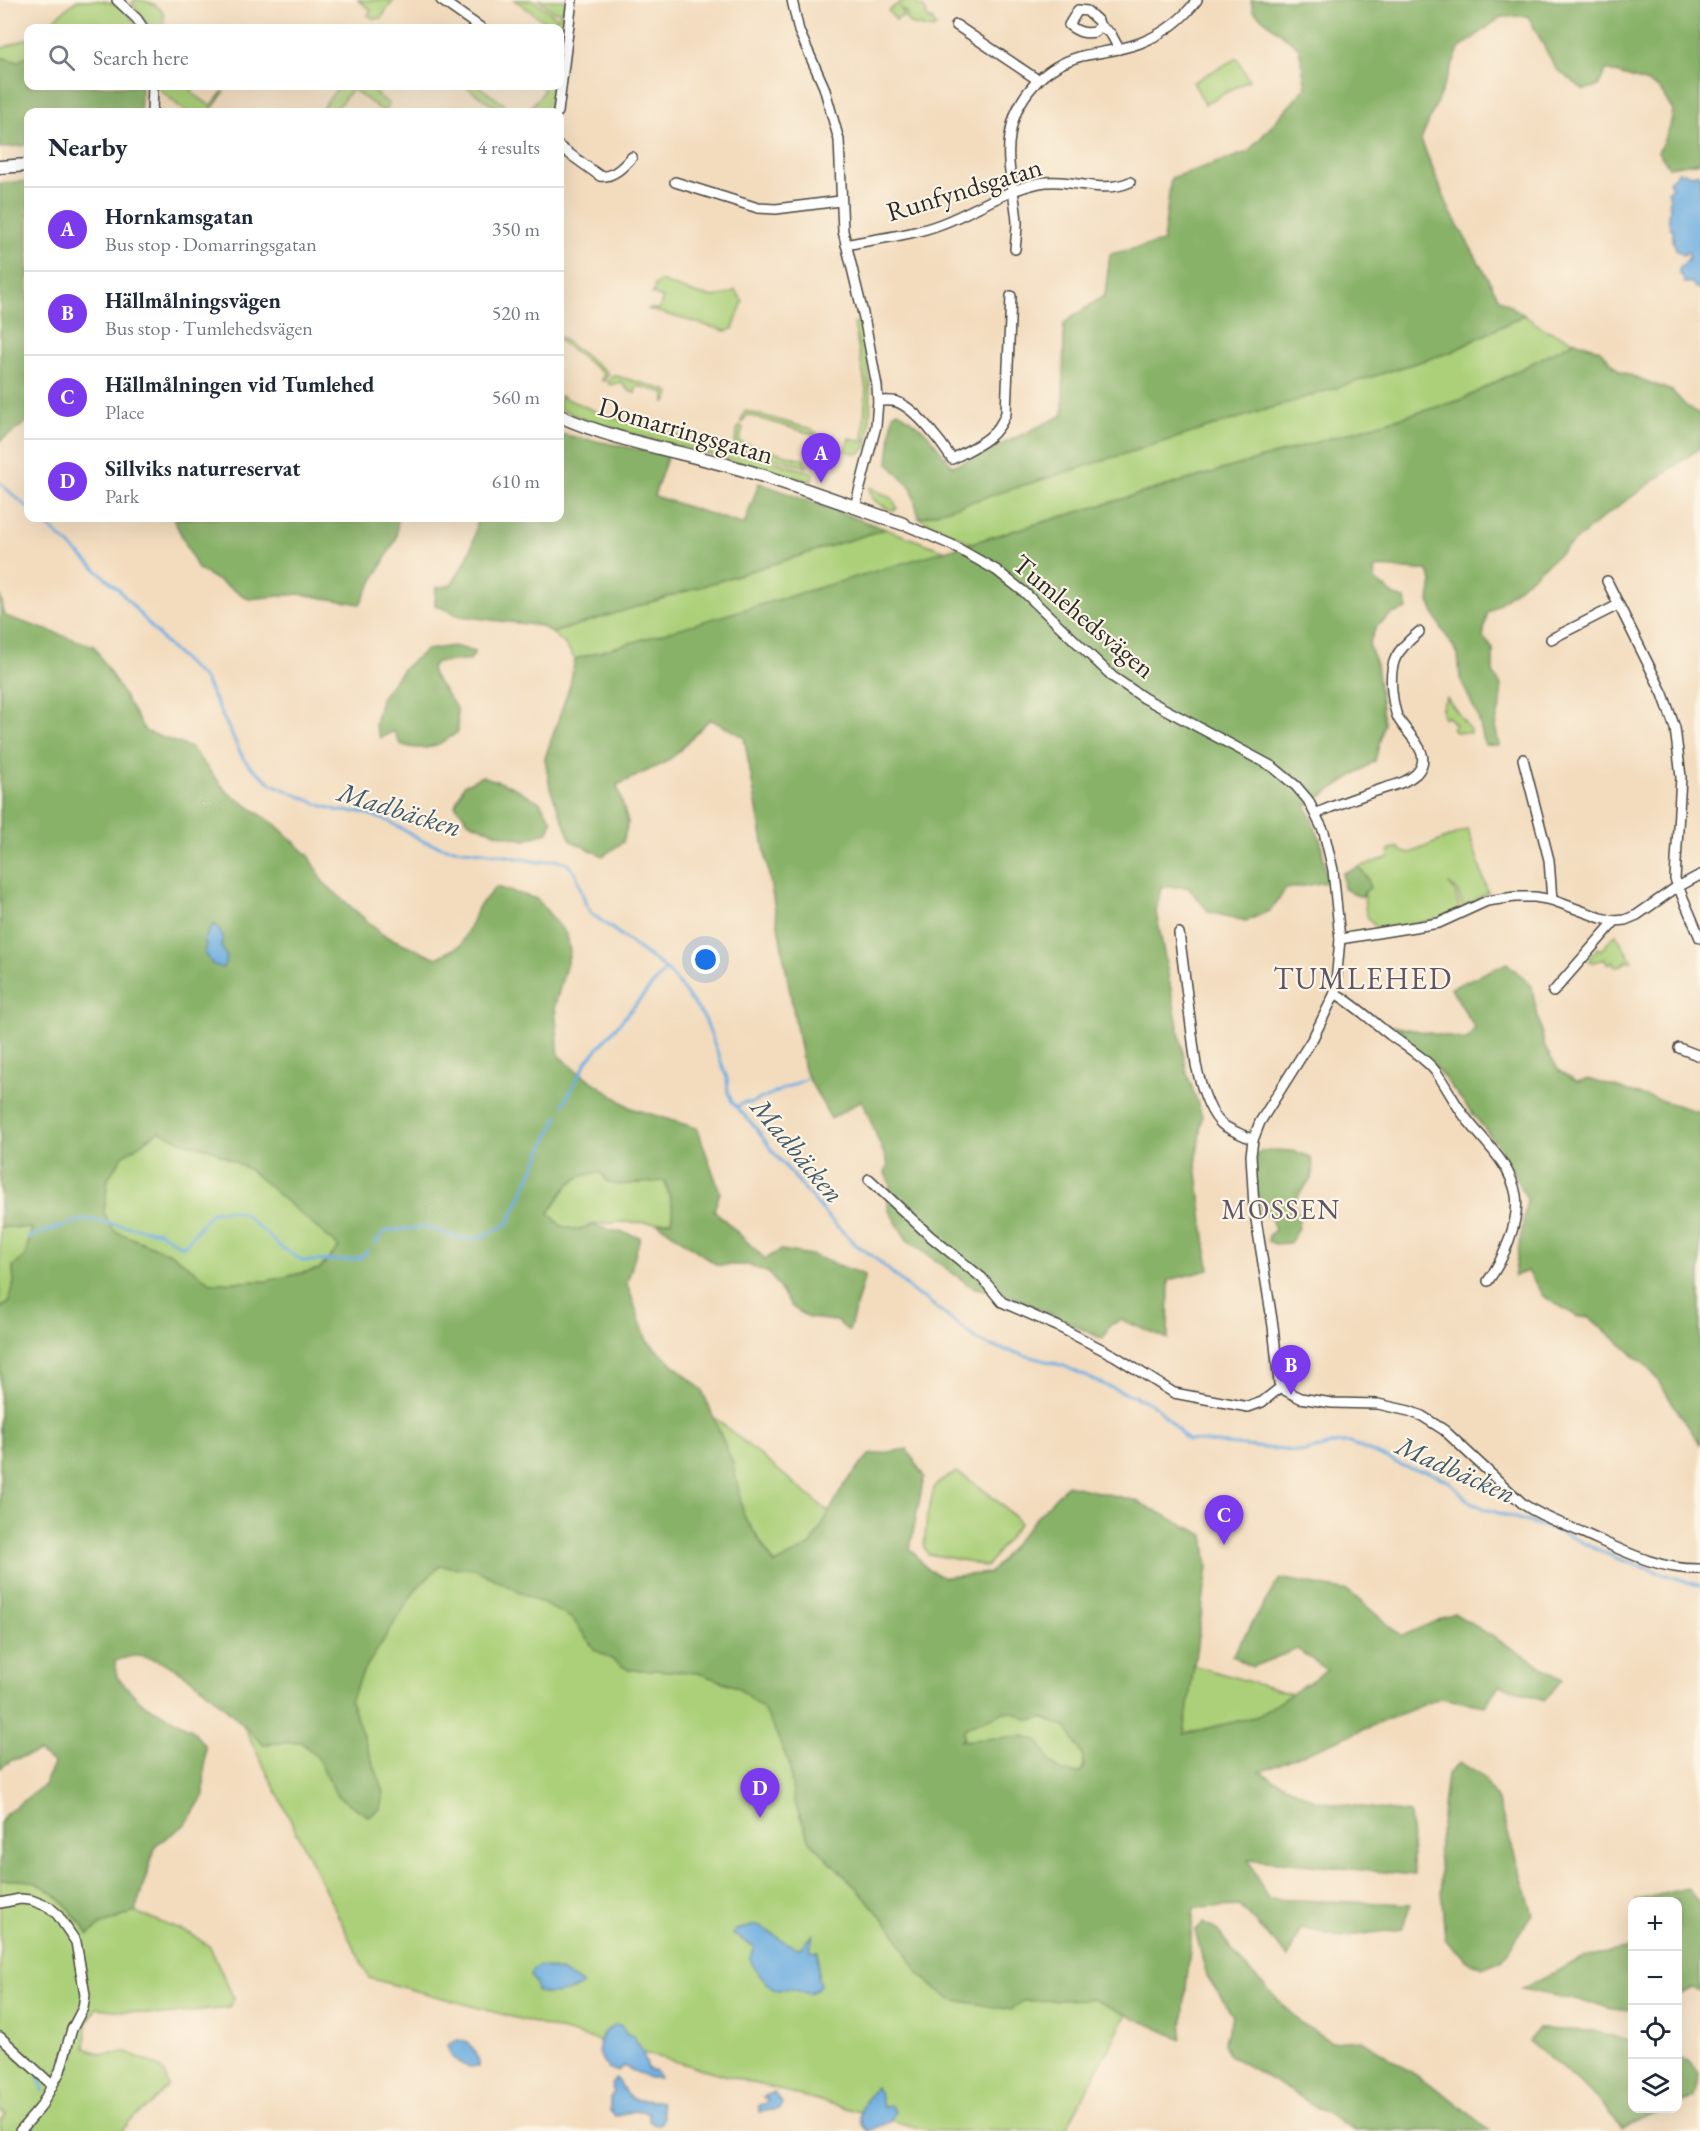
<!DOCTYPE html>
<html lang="en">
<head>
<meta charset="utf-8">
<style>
	:root { --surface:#fff; --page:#f6f6f7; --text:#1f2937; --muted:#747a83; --line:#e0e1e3; --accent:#7c3aed }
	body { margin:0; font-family:"EB Garamond",serif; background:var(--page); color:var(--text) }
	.controls { position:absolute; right:18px; bottom:18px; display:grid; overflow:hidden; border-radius:12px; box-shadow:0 6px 24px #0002 }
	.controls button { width:54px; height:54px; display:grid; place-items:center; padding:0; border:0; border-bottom:2px solid var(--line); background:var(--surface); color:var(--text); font:30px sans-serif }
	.you { position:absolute; left:706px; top:960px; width:21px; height:21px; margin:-15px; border:4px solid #fff; border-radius:50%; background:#1a73e8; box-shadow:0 0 0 9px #1a73e833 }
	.badge { display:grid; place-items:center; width:39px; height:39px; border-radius:50%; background:var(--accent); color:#fff; font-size:20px; font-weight:700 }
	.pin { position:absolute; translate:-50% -50px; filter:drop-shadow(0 2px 3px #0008) }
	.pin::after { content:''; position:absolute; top:32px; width:21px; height:18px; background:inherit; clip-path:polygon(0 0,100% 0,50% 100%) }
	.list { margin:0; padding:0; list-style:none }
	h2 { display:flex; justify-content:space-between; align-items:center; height:78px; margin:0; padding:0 24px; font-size:26px }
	h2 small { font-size:20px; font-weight:400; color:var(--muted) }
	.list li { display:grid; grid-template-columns:39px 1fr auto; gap:18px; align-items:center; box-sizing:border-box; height:84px; padding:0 24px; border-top:2px solid var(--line) }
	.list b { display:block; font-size:22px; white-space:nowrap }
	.list p { margin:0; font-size:20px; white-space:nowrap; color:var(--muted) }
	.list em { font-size:20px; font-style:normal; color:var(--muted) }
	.icon { flex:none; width:33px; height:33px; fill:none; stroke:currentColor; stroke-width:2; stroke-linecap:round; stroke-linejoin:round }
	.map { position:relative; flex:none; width:1700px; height:2131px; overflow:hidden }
	.search { position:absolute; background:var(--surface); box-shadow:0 6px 24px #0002; left:24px; top:24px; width:540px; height:66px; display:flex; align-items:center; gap:15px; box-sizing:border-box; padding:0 21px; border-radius:12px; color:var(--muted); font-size:22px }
	.panel { position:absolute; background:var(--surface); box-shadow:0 6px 24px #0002; left:24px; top:108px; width:540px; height:414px; border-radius:12px }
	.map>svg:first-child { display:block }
	.green { fill:#acd079; stroke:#6c7e52; stroke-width:1.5 }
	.forest { fill:#89b269; stroke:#5a6e4a; stroke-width:1.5; fill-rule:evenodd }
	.water { fill:#6daee1; stroke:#4c6c86; stroke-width:1.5 }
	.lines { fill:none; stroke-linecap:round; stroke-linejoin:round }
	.stream { stroke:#6daee1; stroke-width:3 }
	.minor-casing { stroke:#494641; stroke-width:12 }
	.tertiary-casing { stroke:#494641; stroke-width:15 }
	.minor { stroke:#fff; stroke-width:9 }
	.tertiary { stroke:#fff; stroke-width:12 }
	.labels { text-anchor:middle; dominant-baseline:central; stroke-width:4.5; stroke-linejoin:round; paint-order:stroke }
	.street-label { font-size:27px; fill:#2b2b2b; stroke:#fcf5e5 }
	.water-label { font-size:28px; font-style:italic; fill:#42596b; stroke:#fcf5e5 }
	.neighbourhood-label { font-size:28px; letter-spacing:1.5px; fill:#605568; stroke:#fcf5e5 }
	.quarter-label { font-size:30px; letter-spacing:1.5px; fill:#605568; stroke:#fcf5e5 }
</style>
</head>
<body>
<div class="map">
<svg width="1700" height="2131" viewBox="0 0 1700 2131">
	<rect width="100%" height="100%" fill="#fcf5e5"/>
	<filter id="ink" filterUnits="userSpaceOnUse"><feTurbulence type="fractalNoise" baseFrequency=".0167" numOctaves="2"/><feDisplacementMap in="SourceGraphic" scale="12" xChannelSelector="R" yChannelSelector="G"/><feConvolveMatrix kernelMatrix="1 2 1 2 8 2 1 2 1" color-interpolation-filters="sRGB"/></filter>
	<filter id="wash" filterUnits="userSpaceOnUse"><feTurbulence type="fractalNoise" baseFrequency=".008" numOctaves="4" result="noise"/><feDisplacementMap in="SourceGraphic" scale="24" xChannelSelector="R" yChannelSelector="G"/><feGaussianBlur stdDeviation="1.35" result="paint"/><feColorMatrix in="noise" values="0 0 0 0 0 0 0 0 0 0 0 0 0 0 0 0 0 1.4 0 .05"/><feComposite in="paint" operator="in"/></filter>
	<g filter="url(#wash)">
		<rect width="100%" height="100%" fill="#f3dcbe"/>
		<g class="green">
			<path d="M77 0C111 0 118 0 139 28H70L66 21 53 28H43Z"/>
			<path d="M135 0C144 0 158 3 163 13 165 16 163 24 163 28H149L132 3Z"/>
			<path d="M358 0H394L381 18 374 19 368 15 371 10Z"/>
			<path d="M515 0H533L558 18 560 12 553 11 539 0H565L560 50V28H546L549 25Z"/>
			<path d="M904 0H914L919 7 922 6 927 13 926 15 930 20 932 19 936 27 932 29 910 24 905 17 907 14 906 11 904 13 900 7 904 15 896 20 888 11Z"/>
			<path d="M28 38V56L18 62 0 57V49Z"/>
			<path d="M1237 58 1249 80 1205 104 1193 82Z"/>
			<path d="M159 86H195L191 92 211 106 223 91 224 92 210 112H186L159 89Z"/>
			<path d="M339 86H366L389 104 384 112 352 89 334 112H319Z"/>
			<path d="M465 86H478L515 112H502Z"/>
			<path d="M544 86H554L555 88 552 112H527L544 91 542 88Z"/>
			<path d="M660 281C682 288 714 306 735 290L743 301 733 329 726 331 647 309H659L663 298 652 294 655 289 654 286Z"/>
			<path d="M1524 315 1544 329 1575 341 1461 400 971 543 919 518 1451 352Z"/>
			<path d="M860 322C869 365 874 395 868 440L863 439 866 389 854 323Z"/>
			<path d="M560 337 607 372 608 375 604 381 601 380 604 374 560 341Z"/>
			<path d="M613 375 666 390 670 393 668 399 665 402V393L637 386 635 393 629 391 621 382 610 385 608 382Z"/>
			<path d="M560 396 607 416 811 472 813 473 812 481 795 478 593 423 560 409Z"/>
			<path d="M746 411 811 429 817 433 816 435 747 415 742 423 741 421 744 413Z"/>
			<path d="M741 426 743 428 739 442 805 460 804 463 807 464V467L734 447 738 428Z"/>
			<path d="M849 438 868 443 866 448 858 454 845 451Z"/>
			<path d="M870 487 893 499 897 508 894 511C882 506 869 501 870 487Z"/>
			<path d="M885 529 946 551 575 659 564 643 552 633Z"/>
			<path d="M1447 698 1470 730V733L1455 732 1452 728 1455 725 1447 716 1444 718C1440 711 1442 704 1447 698Z"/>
			<path d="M1468 829 1488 893 1463 907 1457 890 1448 883 1455 891 1460 910 1434 920 1378 929C1361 917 1363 897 1368 879L1359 867 1389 857 1388 851 1399 847 1401 851 1408 854Z"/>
			<path d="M1616 934 1632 961H1625V963L1619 967 1614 966 1613 961 1608 964 1605 959 1591 963 1589 961 1592 954 1598 948 1601 950Z"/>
			<path d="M159 1131 183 1142 211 1149 250 1170 339 1247 320 1269 267 1281 211 1283 173 1255 114 1231 104 1213 108 1178 123 1156Z"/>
			<path d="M586 1173H601L608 1182 665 1181 673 1209 671 1221 657 1223 621 1222 592 1225 577 1230 561 1226 549 1213 568 1184Z"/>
			<path d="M0 1227H32L25 1256 13 1267 14 1283 9 1303 0 1308Z"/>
			<path d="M577 1304 916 1584 1295 1695 1065 2131H930L369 1978 115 1467Z"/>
			<path d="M956 1472C980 1485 1001 1503 1020 1523L986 1567 972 1562 928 1554 924 1548 927 1516 935 1485Z"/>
			<path d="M0 1880C9 1880 20 1879 29 1881 55 1887 74 1915 89 1935L100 1925 135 1912 191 1934 210 1947 234 1999 228 2008 163 2015 96 2008 87 2025 85 2048 102 2054 127 2052 158 2066 166 2075 168 2086 150 2105 128 2122 122 2131H0V2122L6 2114 0 2111Z"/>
		</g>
		<g class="forest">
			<path d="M1251 0H1700V162L1669 167 1658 152 1670 127 1673 111 1659 88 1645 82 1606 70 1598 86 1584 90 1556 69 1528 16 1501 17 1459 49 1421 140 1450 211 1499 298 1524 315 1451 352 919 518 912 489 888 463 893 414 898 411 927 433 952 466 971 459 1063 415 1064 323 1105 295 1110 254 1163 242 1171 178 1248 152 1306 87 1299 48 1253 11Z"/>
			<path d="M28 55V86H142L140 112H28V145L0 148V57L18 62Z"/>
			<path d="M28 181V421L0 441V183Z"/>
			<path d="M1575 341 1600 350 1619 371 1672 391 1686 406 1700 414V448L1606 515 1487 614 1483 637 1493 649V672L1501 686V704L1495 726 1499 746 1485 745 1478 717 1460 678 1458 654 1440 626 1429 602 1432 581 1427 570C1409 571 1392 566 1374 568L1375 580 1395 596 1405 599 1407 609 1392 614 1376 627 1369 644 1376 665 1384 724 1375 761 1306 806 1321 842 1327 882 1286 889 1270 911 1246 921 1209 912 1188 887H1161L1156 912 1187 1073 1202 1116 1196 1165 1209 1270 1169 1280 1168 1339 1121 1320 1110 1325 1103 1339 1012 1296 972 1287 907 1240 888 1209 890 1184 885 1173 888 1164 862 1100 831 1119 804 1070 744 737 710 719 675 755 664 763 617 785 628 822 623 842 603 856 571 841 550 788 545 758 570 685 575 659 1461 400Z"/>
			<path d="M560 434 668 455 654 496 744 525 759 483 885 529 552 633 541 626 460 616 435 605 436 588 451 585C465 564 477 543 476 518H560Z"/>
			<path d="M173 518H398L396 539 360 604 299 594 249 599 198 569Z"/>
			<path d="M0 595 5 616 94 646 145 731 191 748 227 792 276 825 310 857 323 882 383 935 437 958 461 945 479 906 496 887 537 899 567 935 570 952 555 1005 559 1056 576 1070 631 1108 697 1128 720 1192 714 1210 765 1259 781 1250 811 1255 865 1275 849 1331 836 1321 809 1318 792 1307 769 1273 749 1265H717L657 1223 671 1221 673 1209 665 1181 618 1185 608 1182 601 1173C570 1173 564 1190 549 1213L561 1226 577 1230 592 1225 640 1237 627 1284 647 1341 702 1390 733 1464 744 1516 775 1564 811 1545 844 1485 869 1455 907 1449 924 1477 910 1548 928 1570 945 1577 990 1573 1035 1519 1067 1485 1134 1500 1204 1535 1208 1568 1184 1734 1258 1716 1327 1670 1297 1649 1252 1667 1232 1656 1280 1578 1348 1591 1402 1636 1454 1613 1562 1679 1545 1700 1500 1685 1485 1706 1440 1698 1260 1772 1316 1801 1410 1813 1414 1875 1248 1859 1268 1899 1411 1904 1402 1929 1341 1937 1301 1928 1288 1957 1240 1906 1194 1908 1181 2039 1092 1999 1023 2001 1011 2010 955 2000 944 1995 918 1973 895 1933 853 1884 810 1841 794 1801 789 1763 772 1724 762 1708 737 1687 698 1673 653 1670H629L594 1649 573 1619 475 1569 440 1566 416 1589 363 1672 350 1701 384 1792 380 1809 368 1816 337 1796 317 1757 301 1742 263 1744C229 1713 186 1661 138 1656 131 1655 122 1659 115 1661L117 1677 142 1703 191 1729 205 1746 204 1795 186 1824 156 1845 135 1912 100 1925 89 1935C74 1915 56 1887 29 1881 20 1879 9 1880 0 1880V1823L6 1814 44 1785 54 1764 39 1752 12 1760 0 1768V1308L9 1303 14 1283 13 1266 25 1256 32 1228 0 1227ZM216 925 223 937 221 946 227 958 204 951 207 946 205 941 212 926ZM159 1131 183 1142 211 1149 250 1170 339 1247 320 1269 267 1281 211 1283 173 1255 114 1231 104 1213 108 1178 123 1156ZM1004 1712H1013L1028 1720 1044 1718 1066 1727 1082 1754 1084 1767 1080 1773 1062 1772 1051 1762 1038 1740 1023 1736 960 1741 964 1738V1730C976 1719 991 1721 1004 1712Z"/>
			<path d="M454 646 475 652 470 660 437 662 431 667 433 675 457 709 458 732C437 747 425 753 400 744L394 731 380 738 375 725 381 698 403 669 426 650Z"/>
			<path d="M482 776 513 787 540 802 552 821 548 832 526 840 498 834 469 822 455 805 464 785Z"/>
			<path d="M1359 867 1368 879 1370 888 1364 892 1363 897 1353 894 1344 888 1343 873Z"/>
			<path d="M1507 963 1531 985 1545 1048 1559 1071 1577 1082 1588 1079 1700 1112V1444L1650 1369 1589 1317H1578L1543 1296 1528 1271 1514 1276 1527 1199 1500 1148 1433 1064 1386 1025 1467 1040 1475 1028 1451 988Z"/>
			<path d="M1273 1150 1293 1151 1306 1155 1311 1159 1313 1167 1311 1179 1293 1202C1302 1220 1300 1226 1290 1243L1275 1244 1268 1241 1269 1235 1275 1230 1271 1218 1263 1213C1258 1193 1246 1170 1260 1151Z"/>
			<path d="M1460 1762 1484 1778 1499 1805 1533 1914 1502 1960 1482 1968 1467 1961 1445 1939 1438 1851 1447 1774Z"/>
			<path d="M1687 1888 1700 1904V1991L1691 1988 1678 1996V1902L1634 1901Z"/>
			<path d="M1204 1923 1218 1931 1241 1962 1301 2023 1331 2042 1362 2040 1445 2094 1490 2131H1355L1294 2093 1229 2055 1224 2043 1233 2016 1207 1976 1195 1930Z"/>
			<path d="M1632 1949V2010L1613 2008 1522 1989 1584 1957Z"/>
			<path d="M1537 2029 1594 2031 1632 2042V2108L1667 2109 1622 2127 1590 2092 1529 2041Z"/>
			<path d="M1678 2058 1688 2061 1699 2073 1694 2097 1678 2104Z"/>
		</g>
		<g class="water">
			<path d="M1679 172 1691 175 1700 173V289L1694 287 1693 283H1684V279L1679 273V269L1689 258V253L1686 252 1684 255 1677 251 1673 241V229L1670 228 1668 213 1670 211 1669 199 1670 197 1668 191 1672 188 1669 181Z"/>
			<path d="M216 925 223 937 221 946 227 958 223 968 212 964 204 951 207 946 204 941 212 926Z"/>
			<path d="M757 1925 794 1947 800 1948 813 1934 810 1950 818 1951V1978L820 1985C807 2001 802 1989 787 1989 784 1989 781 1991 778 1991 770 1990 752 1967 751 1960 750 1955 752 1951 754 1947 746 1943 741 1938 732 1934L736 1930Z"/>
			<path d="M542 1966 562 1972 583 1984C571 1993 550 1997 537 1991L536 1983 530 1976C532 1969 535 1967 542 1966Z"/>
			<path d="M615 2025H621L627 2035 633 2036 642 2050 648 2069 656 2071 659 2078H649L623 2066 618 2071 610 2070C595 2056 594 2036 615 2025Z"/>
			<path d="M458 2040C471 2042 479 2053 479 2067 464 2068 451 2061 447 2045Z"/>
			<path d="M616 2078C623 2085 623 2090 627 2095 636 2104 651 2098 661 2102L663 2117 661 2123 655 2125 649 2121V2114C635 2106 629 2115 615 2116L610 2111V2098L614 2092 611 2085Z"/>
			<path d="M875 2087 880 2093 883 2107 891 2106 895 2111 890 2122 869 2131C850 2120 866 2100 875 2087Z"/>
			<path d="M773 2092 783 2104 778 2109 759 2112V2105L765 2104 768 2100 763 2097Z"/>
		</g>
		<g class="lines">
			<g class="stream">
				<path d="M0 483 28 508"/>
				<path d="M39 518 119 590 169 647 205 680 243 758 250 766 272 784 320 805 340 811 362 812 388 821 423 841 446 848 490 853 539 862 555 860 567 863 576 874 586 905 591 913 666 969 678 983 705 1019 727 1078 728 1092 732 1102 755 1127 774 1153 829 1218 855 1244 874 1257 917 1295 924 1298 976 1339 991 1346 1064 1366 1107 1386 1146 1401 1157 1407 1187 1440 1304 1452 1338 1443H1350L1411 1469 1429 1472 1450 1482 1469 1501 1485 1509 1555 1530 1616 1558 1700 1586"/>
				<path d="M563 1105 587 1061 666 969"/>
				<path d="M737 1107 745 1102 751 1103 806 1079"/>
				<path d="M28 1237 86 1219 159 1232 183 1247 212 1212 228 1210 244 1214 281 1247 303 1261 349 1260 362 1257 367 1251"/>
				<path d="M374 1244 385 1231 426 1227 458 1238 477 1239 508 1224 558 1116"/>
				<path d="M38 2077 41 2082 43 2091"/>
				<path d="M34 2127V2131"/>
			</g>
		</g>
	</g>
	<g filter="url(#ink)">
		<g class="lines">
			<g class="minor-casing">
				<g id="minor">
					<path d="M117 0 137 19 143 28"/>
					<path d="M441 0 481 28"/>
					<path d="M792 0 799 31 824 87 839 140 843 231 865 322 877 386 878 401 876 426 855 507"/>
					<path d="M956 25 1038 80"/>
					<path d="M1100 26 1095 32C1084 34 1078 32 1069 25L1078 10 1087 11 1098 21 1100 26 1111 34 1119 49"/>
					<path d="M152 112 153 86"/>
					<path d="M558 112 572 0"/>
					<path d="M560 147 600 176C613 178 624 166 632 157"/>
					<path d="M675 182 758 208 776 209 840 201"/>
					<path d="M846 245C877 238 910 236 941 224 973 212 1005 190 1039 183 1071 177 1100 195 1130 182"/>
					<path d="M1015 249C1016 240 1017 231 1017 222 1015 193 1005 164 1010 136 1015 97 1044 66 1082 56 1101 52 1121 50 1140 43 1163 34 1182 20 1197 0"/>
					<path d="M878 401C884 401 891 400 897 402 916 409 941 442 952 459 976 446 997 439 1006 413L1011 296"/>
					<path d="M903 524 952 545 996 570 1024 592 1113 677 1144 698 1273 767 1296 786 1308 800 1324 832 1333 870 1340 939 1335 993 1313 1038 1260 1122 1253 1140 1251 1155 1254 1207 1273 1326 1279 1383 1286 1391 1300 1398 1332 1403 1378 1404 1409 1411 1422 1416 1444 1430 1523 1504C1542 1517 1561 1523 1581 1532 1620 1549 1657 1570 1700 1569"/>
					<path d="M1607 581 1663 694 1675 728 1681 777 1675 879 1700 938"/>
					<path d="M1551 639 1618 605"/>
					<path d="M1523 759 1549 860 1552 900"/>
					<path d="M1317 813C1338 804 1360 796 1382 789 1394 785 1406 783 1416 774 1436 754 1406 734 1398 718 1394 710 1393 700 1392 691 1389 661 1396 651 1419 632"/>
					<path d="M1179 933 1196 1065C1200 1082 1209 1114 1223 1125 1232 1131 1244 1135 1253 1140"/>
					<path d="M1340 939 1439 923 1487 901 1515 897H1535L1552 900 1601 918 1615 921 1625 920 1637 915 1674 889 1700 875"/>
					<path d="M1553 992 1615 921"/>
					<path d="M1335 993C1355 1005 1371 1020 1390 1035 1405 1046 1424 1057 1436 1072 1448 1088 1456 1107 1469 1122 1487 1144 1511 1166 1516 1195 1520 1221 1503 1260 1488 1281"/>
					<path d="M1679 1048 1700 1056"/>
					<path d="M869 1179 930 1236 982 1278 1002 1302 1057 1326 1115 1356 1174 1393 1248 1407 1262 1402 1281 1387"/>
					<path d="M0 1903 20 1899 31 1900 49 1907 57 1914 76 1942 85 1995 83 2008 72 2029 60 2071 40 2108 20 2131"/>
					<path d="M0 2037 52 2085"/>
				</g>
			</g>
			<g class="tertiary-casing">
				<g id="tertiary">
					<path d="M0 167 28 165"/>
					<path d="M560 416C613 440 673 450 730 466 788 482 845 504 903 524"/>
				</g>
			</g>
			<use href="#minor" class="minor"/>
			<use href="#tertiary" class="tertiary"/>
		</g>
	</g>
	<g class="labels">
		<g class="street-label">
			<text transform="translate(964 189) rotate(-17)">Runfyndsgatan</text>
			<text transform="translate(686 430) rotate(16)">Domarringsgatan</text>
			<text transform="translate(1084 616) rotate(40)">Tumlehedsvägen</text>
		</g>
		<g class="water-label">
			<text transform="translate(400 809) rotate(17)">Madbäcken</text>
			<text transform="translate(798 1150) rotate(50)">Madbäcken</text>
			<text transform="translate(1456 1469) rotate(24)">Madbäcken</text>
		</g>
		<g class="neighbourhood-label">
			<text x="1281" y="1209">MOSSEN</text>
		</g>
		<g class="quarter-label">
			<text x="1363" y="978">TUMLEHED</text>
		</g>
	</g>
</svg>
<div class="controls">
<button>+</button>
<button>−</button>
<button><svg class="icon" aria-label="locate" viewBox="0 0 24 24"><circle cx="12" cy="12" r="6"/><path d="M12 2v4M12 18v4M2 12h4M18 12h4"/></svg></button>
<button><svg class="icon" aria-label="layers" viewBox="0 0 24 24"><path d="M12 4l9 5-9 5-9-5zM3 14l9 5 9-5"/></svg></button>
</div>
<div class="you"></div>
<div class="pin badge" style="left:821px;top:483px">A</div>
<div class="pin badge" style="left:1291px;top:1395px">B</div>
<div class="pin badge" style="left:1224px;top:1545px">C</div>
<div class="pin badge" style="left:760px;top:1818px">D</div>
<div class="search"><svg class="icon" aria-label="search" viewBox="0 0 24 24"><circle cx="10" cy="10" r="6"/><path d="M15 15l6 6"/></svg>Search here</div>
<section class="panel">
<h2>Nearby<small>4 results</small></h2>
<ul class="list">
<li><span class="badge">A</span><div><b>Hornkamsgatan</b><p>Bus stop · Domarringsgatan</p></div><em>350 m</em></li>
<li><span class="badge">B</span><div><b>Hällmålningsvägen</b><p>Bus stop · Tumlehedsvägen</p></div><em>520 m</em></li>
<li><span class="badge">C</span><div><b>Hällmålningen vid Tumlehed</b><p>Place</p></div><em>560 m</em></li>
<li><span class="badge">D</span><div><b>Sillviks naturreservat</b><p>Park</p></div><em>610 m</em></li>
</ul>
</section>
</div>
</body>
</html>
